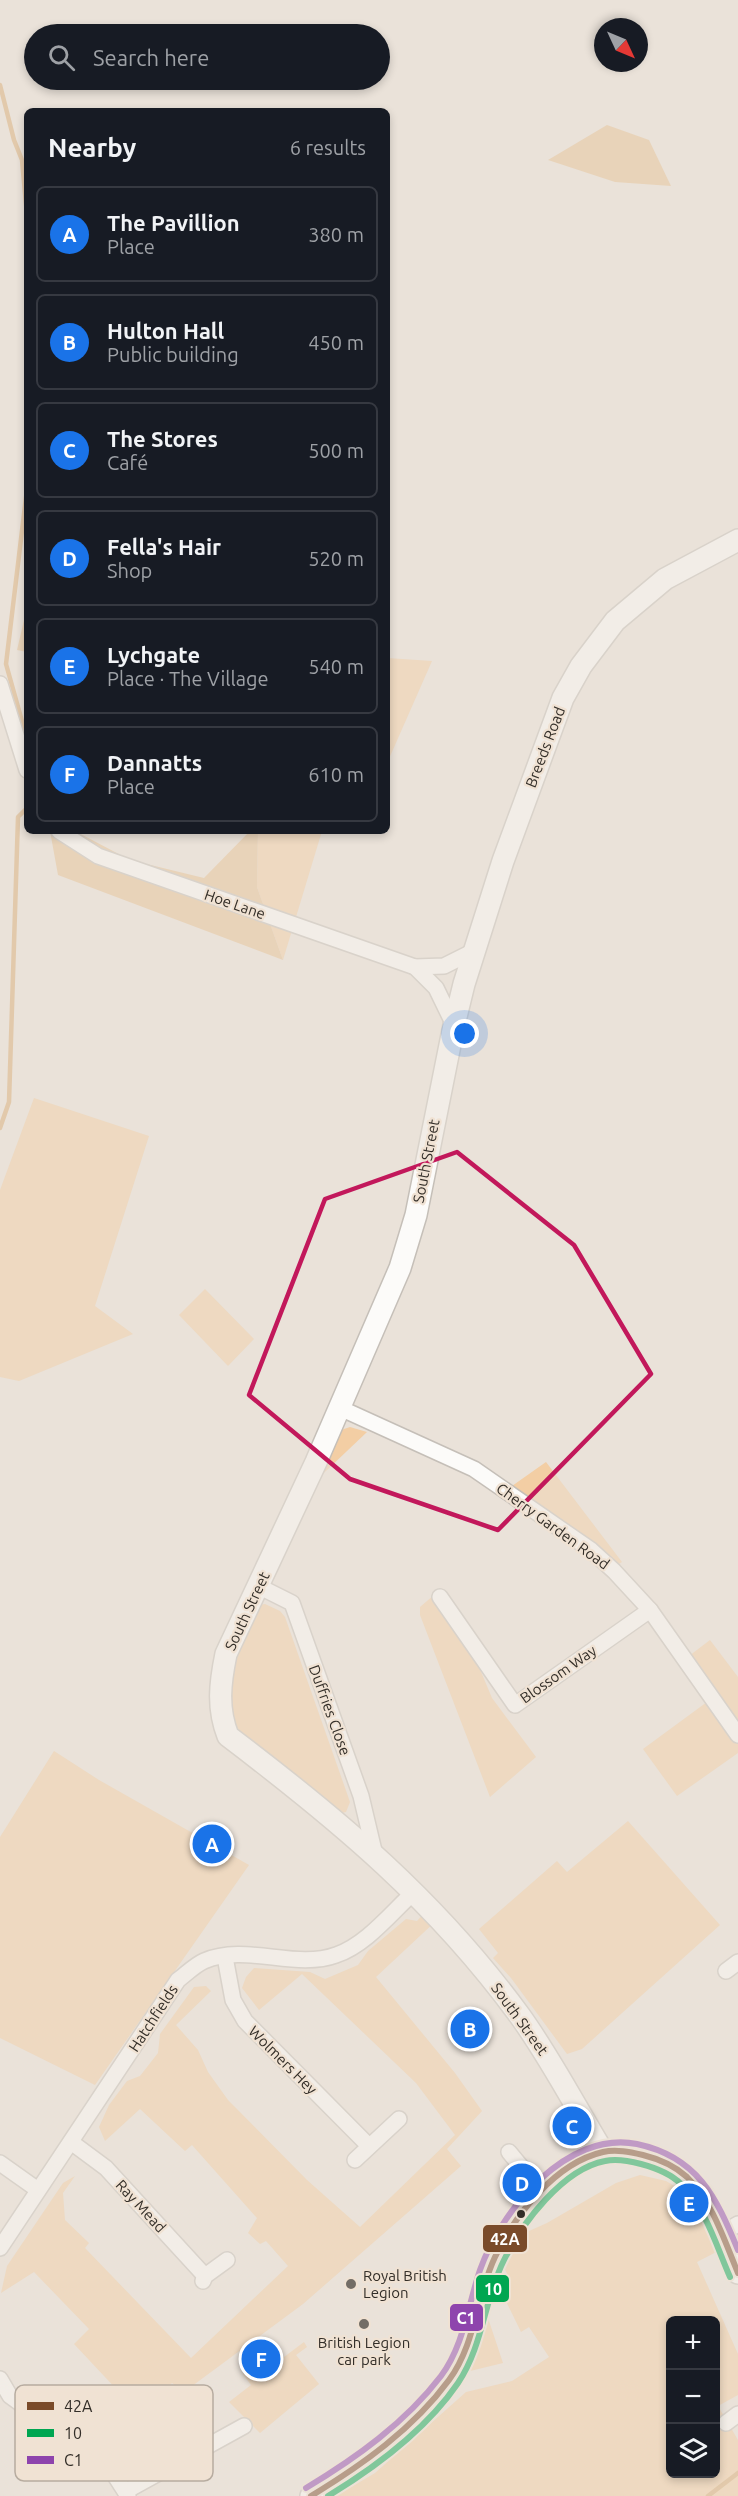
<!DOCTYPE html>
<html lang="en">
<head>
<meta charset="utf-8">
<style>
	:root { --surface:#171b24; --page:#242831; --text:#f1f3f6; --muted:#9ea1a6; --line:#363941; --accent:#1a73e8 }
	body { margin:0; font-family:Ubuntu,sans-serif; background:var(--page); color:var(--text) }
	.controls { position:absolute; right:18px; bottom:18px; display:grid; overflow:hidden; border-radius:9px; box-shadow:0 3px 9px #0003 }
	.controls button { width:54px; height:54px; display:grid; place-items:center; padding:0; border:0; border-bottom:2px solid var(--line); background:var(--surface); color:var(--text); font:30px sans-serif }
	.compass { position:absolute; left:594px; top:18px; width:54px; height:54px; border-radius:50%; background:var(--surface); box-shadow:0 3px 9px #0003; rotate:134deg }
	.you { position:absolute; left:465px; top:1034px; width:21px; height:21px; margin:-15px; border:4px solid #fff; border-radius:50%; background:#1a73e8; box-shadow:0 0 0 9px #1a73e833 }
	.badge { display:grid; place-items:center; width:39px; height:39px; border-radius:50%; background:var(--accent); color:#fff; font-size:20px; font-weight:700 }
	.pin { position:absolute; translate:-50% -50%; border:3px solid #fff; box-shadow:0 2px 6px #0006 }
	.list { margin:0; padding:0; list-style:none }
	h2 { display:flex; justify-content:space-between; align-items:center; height:78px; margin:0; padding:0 24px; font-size:26px }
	h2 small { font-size:20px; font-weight:400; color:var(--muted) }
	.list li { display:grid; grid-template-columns:39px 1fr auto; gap:18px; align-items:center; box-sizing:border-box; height:96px; margin:0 12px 12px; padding:0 12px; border:2px solid var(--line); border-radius:9px }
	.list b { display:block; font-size:22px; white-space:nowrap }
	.list p { margin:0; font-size:20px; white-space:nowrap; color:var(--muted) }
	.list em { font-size:20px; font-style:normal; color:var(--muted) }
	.icon { flex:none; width:33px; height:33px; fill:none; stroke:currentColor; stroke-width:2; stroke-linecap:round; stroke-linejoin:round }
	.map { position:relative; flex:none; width:738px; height:2496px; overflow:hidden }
	.search { position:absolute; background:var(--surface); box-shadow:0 3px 9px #0003; left:24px; top:24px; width:366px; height:66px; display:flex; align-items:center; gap:15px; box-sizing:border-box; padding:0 21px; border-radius:33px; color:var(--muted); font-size:22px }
	.panel { position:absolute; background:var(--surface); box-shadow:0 3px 9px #0003; left:24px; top:108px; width:366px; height:726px; border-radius:9px }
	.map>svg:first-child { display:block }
	.green { fill:#f3cea4; fill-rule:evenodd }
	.forest { fill:#e7c193 }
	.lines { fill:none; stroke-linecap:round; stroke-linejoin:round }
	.stream { stroke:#d9ab74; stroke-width:4.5 }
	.street-casing { stroke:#c5bfb8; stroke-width:18 }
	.secondary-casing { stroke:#c5bfb8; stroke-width:24 }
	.street { stroke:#fcfbf9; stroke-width:15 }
	.secondary { stroke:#fcfbf9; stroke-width:21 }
	.bus-1-casing { stroke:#f0e2d3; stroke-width:10 }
	.bus-2-casing { stroke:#f0e2d3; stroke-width:10 }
	.bus-3-casing { stroke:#f0e2d3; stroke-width:10 }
	.bus-1 { stroke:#7a4b2a; stroke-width:6 }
	.bus-2 { stroke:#00a651; stroke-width:6 }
	.bus-3 { stroke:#8e44ad; stroke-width:6 }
	.marked { fill:none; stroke:#c2185b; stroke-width:4.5; stroke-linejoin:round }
	.bus-dot { fill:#332e28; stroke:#f0e2d3; stroke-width:2 }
	.poi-dot { fill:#736d66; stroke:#f0e2d3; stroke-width:2 }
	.labels { text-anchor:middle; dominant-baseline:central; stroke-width:4.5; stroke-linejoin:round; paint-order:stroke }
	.street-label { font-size:15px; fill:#332e28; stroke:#f0e2d3 }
	.poi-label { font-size:15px; fill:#332e28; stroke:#f0e2d3; text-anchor:start }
	.key { fill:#f0e2d3; stroke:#b7aca0; stroke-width:1.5 }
	.key-label { font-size:16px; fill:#332e28 }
	.line-badge { stroke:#f0e2d3; stroke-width:2 }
	.badge-label { font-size:16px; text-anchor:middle; font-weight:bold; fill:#fff }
</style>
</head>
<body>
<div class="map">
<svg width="738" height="2496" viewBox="0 0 738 2496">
	<rect width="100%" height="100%" fill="#eae2d9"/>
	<g class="green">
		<path d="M387 658 432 661 388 761 387 760Z"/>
		<path d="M258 831H322L283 960 257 887Z"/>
		<path d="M34 1098 149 1136 95 1306 133 1334 19 1381 0 1377V1190Z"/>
		<path d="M205 1289 254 1339 228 1366 179 1315Z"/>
		<path d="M350 1427 367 1432 307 1489 341 1430Z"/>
		<path d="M546 1462 622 1562 617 1565 590 1542 512 1486Z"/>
		<path d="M434 1595 479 1667 492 1698 536 1757 490 1797 420 1615V1607Z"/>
		<path d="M265 1604 280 1611 285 1617 350 1802 346 1812 334 1815 238 1739 223 1686 255 1606Z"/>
		<path d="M710 1640 738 1677V1722L689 1656Z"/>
		<path d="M707 1702 738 1740V1753L677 1796 643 1749Z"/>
		<path d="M54 1751 99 1780 249 1865 95 2085 0 2038V1837Z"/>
		<path d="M628 1821 720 1925 582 2049 567 2054 511 1978 493 1958 498 1953 479 1929 557 1861 567 1872Z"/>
		<path d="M427 1910 437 1920 376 1977 455 2073 482 2111 447 2149 461 2166 303 2304 184 2392 172 2383 145 2410 135 2409 74 2344 89 2329 34 2272 1 2293 7 2266 63 2183 75 2176 63 2193 65 2220 89 2243 85 2248 191 2358 288 2266 266 2241 260 2244 248 2233 257 2218 192 2145 185 2151 140 2109 105 2141 99 2127 109 2105 127 2081 140 2076 158 2053 160 2034 194 1987 206 1986 211 1991 176 2025 198 2050 208 2072 228 2100 307 2180 360 2227 455 2135 416 2083 302 1974 259 2010 242 1988 246 1977 254 1968 310 1972 325 1979 358 1965 368 1951 406 1919 417 1921Z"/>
		<path d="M640 2175 666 2181 686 2193 726 2247 697 2262 738 2354V2395L718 2406 738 2440V2496H336L375 2473 466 2392 512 2381 549 2357 529 2327 521 2332 502 2293 509 2278 502 2263 520 2235 547 2223 616 2183ZM670 2320H716V2474H670Z"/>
		<path d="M486 2312 503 2363 462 2373Z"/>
		<path d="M304 2342 307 2347 296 2355 319 2384 260 2433 229 2402 251 2385 243 2374 249 2369 256 2378Z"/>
	</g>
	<g class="forest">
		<path d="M607 125 649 140 671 186 615 182 548 160Z"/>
		<path d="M27 607V652L17 650Z"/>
		<path d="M50 831H75L130 860 204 878 250 831H258L257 887 283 960 58 875Z"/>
	</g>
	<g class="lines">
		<g class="stream">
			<path d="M0 85 14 140 22 160 27 215"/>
			<path d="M27 489 6 664 27 739"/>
			<path d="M0 1128 9 1102 18 817 26 809"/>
			<path d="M708 2496 738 2473"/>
		</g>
		<g class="street-casing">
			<g id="street">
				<path d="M0 684 27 770"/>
				<path d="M59 831 98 856 415 967 444 966 474 951"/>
				<path d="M415 967 436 988 454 1025"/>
				<path d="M340 1408 474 1469 591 1550 614 1571 650 1610 738 1735"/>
				<path d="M258 1586 292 1603 361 1796 375 1855"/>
				<path d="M440 1597 515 1705 650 1610"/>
				<path d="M225 1957 233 2000 245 2021 369 2146"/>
				<path d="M726 1971 738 1962"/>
				<path d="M71 2142 106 2168 205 2276"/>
				<path d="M509 2152 542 2192"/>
				<path d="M355 2160 399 2119"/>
				<path d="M0 2163 38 2190"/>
				<path d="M721 2234 738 2224"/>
				<path d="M0 2248 178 1980C186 1974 195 1965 204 1961 246 1943 295 1970 336 1955 366 1945 391 1913 414 1892"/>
				<path d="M203 2281 205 2276 227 2260"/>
				<path d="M0 2379 10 2396 110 2468 128 2496"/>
				<path d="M726 2423 738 2414"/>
				<path d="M126 2491 244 2426"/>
			</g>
		</g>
		<g class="secondary-casing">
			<g id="secondary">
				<path d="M603 2152C575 2106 551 2059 520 2016 436 1901 340 1821 228 1736 217 1708 220 1683 226 1654L316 1462 400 1268 416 1215 454 1025 464 984 503 861 563 698 581 666 615 621 665 579 738 540"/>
				<path d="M311 2496C363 2465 412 2429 449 2380 475 2347 477 2295 495 2257 513 2219 560 2161 602 2152 617 2149 633 2152 647 2156 664 2160 682 2170 693 2184 714 2208 725 2244 738 2273"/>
			</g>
		</g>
		<use href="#street" class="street"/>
		<use href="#secondary" class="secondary"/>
		<g class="bus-1-casing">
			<path id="bus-1" d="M311 2496C362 2465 413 2429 449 2380 476 2343 476 2297 495 2257 515 2215 555 2163 603 2152 616 2149 630 2152 643 2155 659 2159 675 2166 687 2177 713 2203 724 2240 738 2273"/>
		</g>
		<g class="bus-2-casing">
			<path id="bus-2" d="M328 2496C376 2467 426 2430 458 2383 483 2346 484 2300 504 2260 522 2223 563 2169 605 2161 617 2158 630 2161 641 2164 656 2168 670 2173 681 2184 706 2209 716 2245 730 2277"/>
		</g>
		<g class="bus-3-casing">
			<path id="bus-3" d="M306 2488C356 2458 405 2423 441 2376 464 2345 468 2305 480 2270 501 2210 567 2130 637 2144 698 2157 716 2197 738 2250"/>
		</g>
		<use href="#bus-1" class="bus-1"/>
		<use href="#bus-2" class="bus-2"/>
		<use href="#bus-3" class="bus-3"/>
	</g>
	<path d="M0 0H738V2496H0ZM457 1152 574 1245 651 1374 498 1530 350 1479 249 1395 325 1199Z" fill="#eae2d9" fill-opacity=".55" fill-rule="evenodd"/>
	<path class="marked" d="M457 1152 574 1245 651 1374 498 1530 350 1479 249 1395 325 1199Z"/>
	<circle class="bus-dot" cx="521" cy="2214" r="5"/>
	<g class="poi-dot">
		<circle cx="351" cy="2284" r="6"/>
		<circle cx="364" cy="2324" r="6"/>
	</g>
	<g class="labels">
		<g class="street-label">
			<text transform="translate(545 747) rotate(-69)">Breeds Road</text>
			<text transform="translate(235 904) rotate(19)">Hoe Lane</text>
			<text transform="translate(426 1161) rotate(-79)">South Street</text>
			<text transform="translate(553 1526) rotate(36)">Cherry Garden Road</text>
			<text transform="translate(247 1611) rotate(-65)">South Street</text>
			<text transform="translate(558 1674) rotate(-35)">Blossom Way</text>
			<text transform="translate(330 1710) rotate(70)">Duffries Close</text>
			<text transform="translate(153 2018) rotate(-57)">Hatchfields</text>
			<text transform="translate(520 2019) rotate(54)">South Street</text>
			<text transform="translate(283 2060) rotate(45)">Wolmers Hey</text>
			<text transform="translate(141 2206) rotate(47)">Ray Mead</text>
		</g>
		<g class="poi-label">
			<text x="363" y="2275">Royal British<tspan x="363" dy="17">Legion</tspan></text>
			<text x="364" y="2342" text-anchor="middle">British Legion<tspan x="364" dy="17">car park</tspan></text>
		</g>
	</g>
	<rect x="15" y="2385" width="198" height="96" rx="9" class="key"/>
	<rect x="27" y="2402" width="27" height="8" fill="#7a4b2a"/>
	<rect x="27" y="2429" width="27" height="8" fill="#00a651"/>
	<rect x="27" y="2456" width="27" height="8" fill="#8e44ad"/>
	<g class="key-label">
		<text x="64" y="2412">42A</text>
		<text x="64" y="2439">10</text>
		<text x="64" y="2466">C1</text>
	</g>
	<g class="line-badge">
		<rect x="482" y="2224" width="46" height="29" rx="6" fill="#7a4b2a"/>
		<rect x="475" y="2274" width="35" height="29" rx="6" fill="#00a651"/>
		<rect x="449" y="2303" width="35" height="29" rx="6" fill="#8e44ad"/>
	</g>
	<g class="badge-label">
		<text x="505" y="2245">42A</text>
		<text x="493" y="2295">10</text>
		<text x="466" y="2324">C1</text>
	</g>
</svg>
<div class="controls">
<button>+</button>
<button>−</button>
<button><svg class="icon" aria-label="layers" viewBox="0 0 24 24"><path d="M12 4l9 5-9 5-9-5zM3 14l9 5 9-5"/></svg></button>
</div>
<svg class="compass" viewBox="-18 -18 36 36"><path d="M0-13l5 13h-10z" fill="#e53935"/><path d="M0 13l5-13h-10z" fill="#9ea1a6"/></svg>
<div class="you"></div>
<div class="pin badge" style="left:212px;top:1844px">A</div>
<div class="pin badge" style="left:470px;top:2029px">B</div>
<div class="pin badge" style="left:572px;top:2126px">C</div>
<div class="pin badge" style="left:522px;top:2183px">D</div>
<div class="pin badge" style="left:689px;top:2203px">E</div>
<div class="pin badge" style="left:261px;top:2359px">F</div>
<div class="search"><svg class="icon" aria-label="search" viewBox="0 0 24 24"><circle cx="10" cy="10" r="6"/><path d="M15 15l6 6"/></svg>Search here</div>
<section class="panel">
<h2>Nearby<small>6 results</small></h2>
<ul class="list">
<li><span class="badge">A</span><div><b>The Pavillion</b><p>Place</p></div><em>380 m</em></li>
<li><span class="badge">B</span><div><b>Hulton Hall</b><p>Public building</p></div><em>450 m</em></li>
<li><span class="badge">C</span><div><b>The Stores</b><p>Café</p></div><em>500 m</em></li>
<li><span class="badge">D</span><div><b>Fella's Hair</b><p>Shop</p></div><em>520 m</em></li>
<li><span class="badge">E</span><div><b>Lychgate</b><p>Place · The Village</p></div><em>540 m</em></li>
<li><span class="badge">F</span><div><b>Dannatts</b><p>Place</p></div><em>610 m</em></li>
</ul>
</section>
</div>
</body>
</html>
